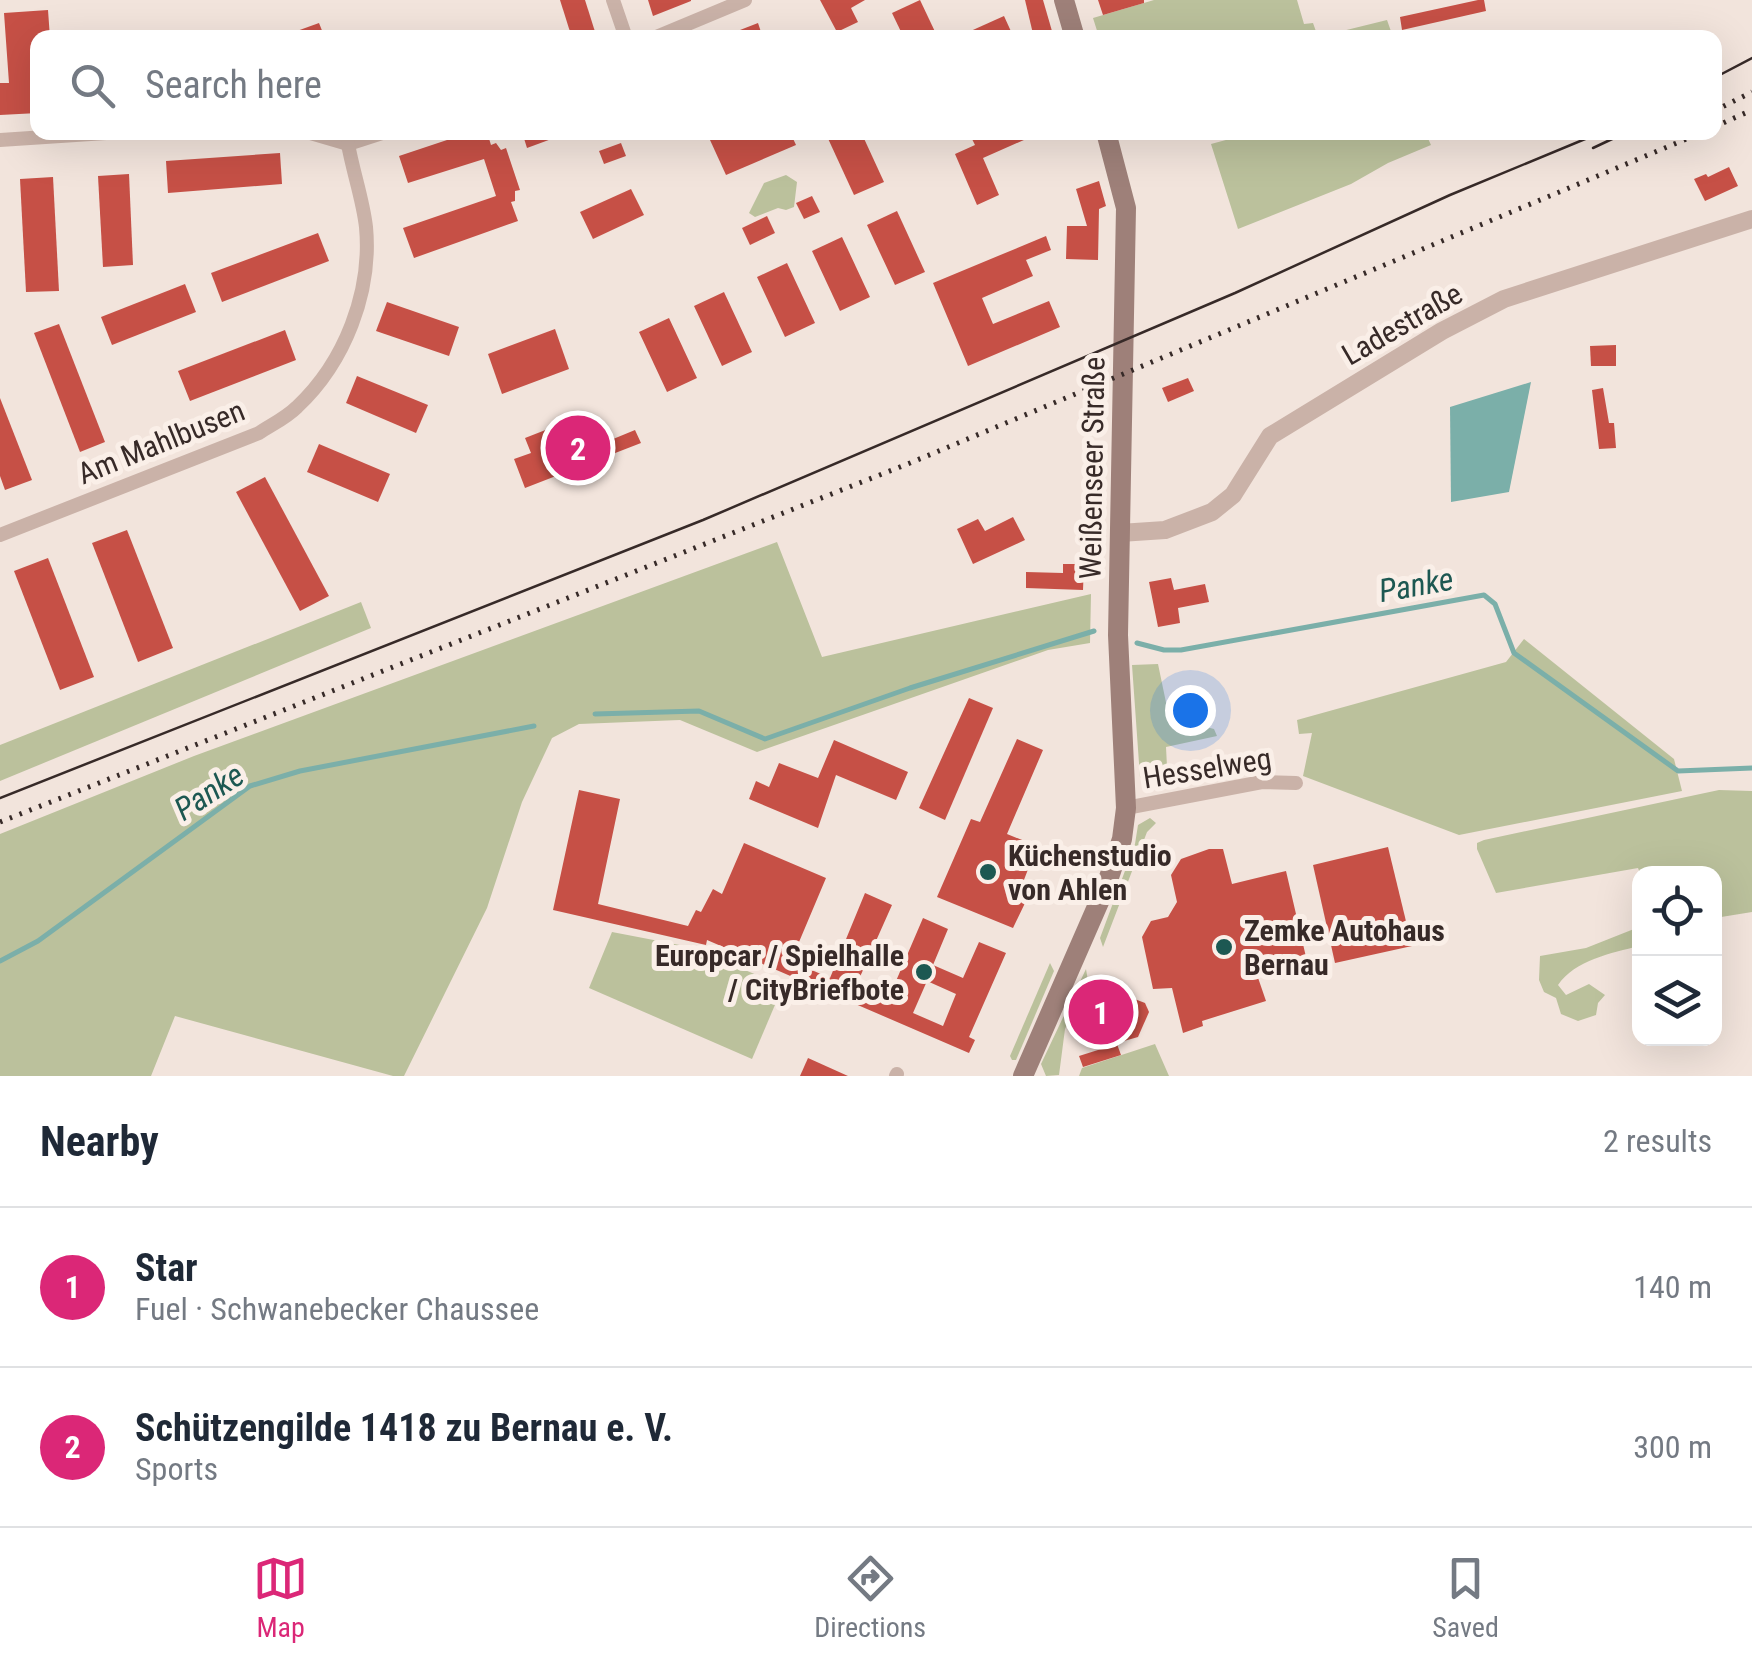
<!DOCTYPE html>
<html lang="en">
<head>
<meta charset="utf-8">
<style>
	:root { --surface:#fff; --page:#f2f2f3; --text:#1f2937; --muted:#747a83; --line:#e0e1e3; --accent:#db2777 }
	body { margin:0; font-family:"Roboto Condensed",sans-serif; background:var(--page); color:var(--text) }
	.controls { position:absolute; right:30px; bottom:30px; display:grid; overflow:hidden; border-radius:20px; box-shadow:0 10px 40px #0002 }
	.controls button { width:90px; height:90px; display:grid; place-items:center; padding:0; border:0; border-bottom:2px solid var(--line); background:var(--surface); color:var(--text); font:50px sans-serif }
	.you { position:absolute; left:1190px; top:710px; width:35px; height:35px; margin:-25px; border:8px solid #fff; border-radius:50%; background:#1a73e8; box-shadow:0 0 0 15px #1a73e833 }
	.badge { display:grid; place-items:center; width:65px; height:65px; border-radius:50%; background:var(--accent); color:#fff; font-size:32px; font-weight:700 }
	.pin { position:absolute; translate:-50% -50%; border:5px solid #fff; box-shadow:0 2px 10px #0006 }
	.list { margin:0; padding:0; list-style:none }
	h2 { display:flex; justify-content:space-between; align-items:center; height:130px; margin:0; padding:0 40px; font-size:42px }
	h2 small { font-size:32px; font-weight:400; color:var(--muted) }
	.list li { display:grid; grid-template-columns:65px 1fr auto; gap:30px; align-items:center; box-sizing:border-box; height:160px; padding:0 40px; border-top:2px solid var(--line) }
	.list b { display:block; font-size:38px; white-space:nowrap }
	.list p { margin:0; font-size:32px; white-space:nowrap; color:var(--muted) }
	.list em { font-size:32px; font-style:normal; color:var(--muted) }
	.icon { flex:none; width:55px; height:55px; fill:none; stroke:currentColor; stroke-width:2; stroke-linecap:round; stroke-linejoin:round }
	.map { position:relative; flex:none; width:1752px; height:1076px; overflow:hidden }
	.search { position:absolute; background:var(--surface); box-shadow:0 10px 40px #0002; left:30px; right:30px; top:30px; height:110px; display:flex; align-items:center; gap:25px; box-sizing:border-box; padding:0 35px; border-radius:20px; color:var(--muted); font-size:38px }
	.sheet { height:450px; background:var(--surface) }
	nav { display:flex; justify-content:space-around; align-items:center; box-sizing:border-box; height:140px; border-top:2px solid var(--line); background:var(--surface); font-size:28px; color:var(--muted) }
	nav a { display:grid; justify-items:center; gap:5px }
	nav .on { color:var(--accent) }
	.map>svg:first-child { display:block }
	.green { fill:#bbc19c }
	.water { fill:#7bafa9 }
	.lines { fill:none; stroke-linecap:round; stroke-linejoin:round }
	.stream { stroke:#7bafa9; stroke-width:5 }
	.building { fill:#c65046; fill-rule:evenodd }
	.minor { stroke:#cab2a8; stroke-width:14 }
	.tertiary { stroke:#cab2a8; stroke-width:18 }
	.secondary { stroke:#9e8079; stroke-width:20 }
	.tram { stroke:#372a28; stroke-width:2.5 }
	.rail { stroke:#372a28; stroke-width:5; stroke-dasharray:2.5 8; stroke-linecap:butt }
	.poi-dot { fill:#1d5852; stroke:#faefe8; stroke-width:4 }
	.labels { text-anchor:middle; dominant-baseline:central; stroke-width:10; stroke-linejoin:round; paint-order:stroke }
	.street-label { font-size:30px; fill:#372a28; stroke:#faefe8 }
	.poi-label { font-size:30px; font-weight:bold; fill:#372a28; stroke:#faefe8; text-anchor:start }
	.water-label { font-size:32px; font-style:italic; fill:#1d5852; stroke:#faefe8 }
</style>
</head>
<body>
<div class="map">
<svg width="1752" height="1076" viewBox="0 0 1752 1076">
	<rect width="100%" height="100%" fill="#f2e4dc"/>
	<g class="green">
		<path d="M1154 0H1297L1304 24 1313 23 1318 37 1387 20 1393 37H1099L1093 18Z"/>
		<path d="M1425 132 1431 145 1388 163 1351 184 1238 229 1211 144 1237 137 1236 133Z"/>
		<path d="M786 175 797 182 794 207 786 210 778 208 755 217 749 213 764 183Z"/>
		<path d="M777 542 822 657 1091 594 1090 643 1048 650 757 752 680 720 579 724 552 738 522 802 487 908 404 1076H393L175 1016 151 1076H0V834L194 756Z"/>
		<path d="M361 602 371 628 0 781V745Z"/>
		<path d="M1524 639 1674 759 1682 791 1459 835 1303 776 1312 733 1299 734 1297 720 1506 662Z"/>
		<path d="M1158 664 1168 712 1184 725 1195 724 1214 729 1217 736 1166 747 1168 786 1153 789 1140 777 1132 665Z"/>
		<path d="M1719 790 1752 791V912L1715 918 1714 874 1640 873 1638 868 1496 893 1477 849V843L1484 840Z"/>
		<path d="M1150 818 1156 823 1147 832 1103 947 1100 938 1135 844 1138 825Z"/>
		<path d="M1639 927V946C1612 953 1575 960 1558 985L1566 995 1589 984 1605 995 1598 1003 1596 1015 1578 1021 1561 1014 1556 998 1544 992 1539 980 1540 956 1586 948Z"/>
		<path d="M612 932 690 947 783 986 752 1059 589 988Z"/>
		<path d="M1050 963 1054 971 1016 1060H1012L1010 1056Z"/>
		<path d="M1086 969 1088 981 1065 1029 1059 1075 1046 1076 1041 1064Z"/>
		<path d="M1155 1044 1169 1076H1079L1082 1068Z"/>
	</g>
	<path class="water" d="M1531 382 1509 492 1451 502 1450 407Z"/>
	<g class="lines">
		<g class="stream">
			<path d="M1137 643 1164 650H1181L1484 595 1495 604 1514 653 1678 771 1752 768"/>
			<path d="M595 714 699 711 765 739 910 688 1094 631"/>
			<path d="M0 961 38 941 250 786 300 771 534 726"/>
		</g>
	</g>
	<g class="building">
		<path d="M560 0H585L597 38H572Z"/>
		<path d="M648 0H691V1L653 16Z"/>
		<path d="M820 0H865L851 8 858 22 837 32Z"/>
		<path d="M920 0 938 38H904L892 13Z"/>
		<path d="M1025 0H1043L1054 38H1034Z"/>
		<path d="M1098 0H1144V3L1103 15Z"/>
		<path d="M1478 0H1484L1486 11 1402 30 1400 17Z"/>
		<path d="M48 10 50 38H38V113L0 115V83H9L4 13Z"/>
		<path d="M1004 16 1014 38H955Z"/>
		<path d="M319 23 325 38H283V36Z"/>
		<path d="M758 23 763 38H722V37Z"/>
		<path d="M471 132H487L491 145 496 143 501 150 506 148 520 190 515 191V201L511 202 518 221 414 258 403 228 496 196 484 159 408 183 399 156Z"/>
		<path d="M522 132H565V134L527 148Z"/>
		<path d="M726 132H790L796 145 726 175 710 140Z"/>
		<path d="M825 132H861L884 182 854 195Z"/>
		<path d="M980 132H1042L983 158 999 195 977 205 955 154 975 145 971 137Z"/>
		<path d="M621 143 626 156 604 164 599 151Z"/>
		<path d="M280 153 282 184 168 193 166 161Z"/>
		<path d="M1729 167 1738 186 1705 201 1694 179 1706 174 1708 177Z"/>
		<path d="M129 174 133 265 103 267 98 176Z"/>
		<path d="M53 177 59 291 26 292 20 179Z"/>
		<path d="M1099 181 1106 206 1099 209 1098 260 1066 259 1067 226H1087L1076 189Z"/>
		<path d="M631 189 644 215 593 239 580 212Z"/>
		<path d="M812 196 820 212 804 219 796 203Z"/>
		<path d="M897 211 925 272 895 285 867 225Z"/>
		<path d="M767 216 775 233 750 245 742 228Z"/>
		<path d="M318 233 329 261 222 302 211 273Z"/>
		<path d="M1046 236 1051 250 1026 260 1033 276 982 298 993 324 1049 301 1060 327 968 366 933 283Z"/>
		<path d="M842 237 870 297 840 311 812 251Z"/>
		<path d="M787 263 815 323 785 337 757 277Z"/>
		<path d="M185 284 196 312 112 345 101 317Z"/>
		<path d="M724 292 752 352 722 366 694 306Z"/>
		<path d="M387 302 459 327 449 356 376 331Z"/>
		<path d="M669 318 697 378 667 392 639 332Z"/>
		<path d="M59 324 105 442 80 452 34 333Z"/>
		<path d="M555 329 569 369 502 394 488 354Z"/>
		<path d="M285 330 296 360 190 401 178 371Z"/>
		<path d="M1616 345V366H1591L1590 346Z"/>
		<path d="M357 376 428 405 416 433 346 403Z"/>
		<path d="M1188 378 1194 391 1168 402 1162 388Z"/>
		<path d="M1603 388 1609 423H1614L1616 448 1599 449 1592 390Z"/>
		<path d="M0 398 32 480 5 490 0 476Z"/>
		<path d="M589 413 601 444 635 430 641 443 525 488 514 459 531 453 525 438Z"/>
		<path d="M319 444 390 474 378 502 307 472Z"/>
		<path d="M265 477 329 596 300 611 236 492Z"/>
		<path d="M1013 517 1025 540 973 564 957 529 978 519 985 531Z"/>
		<path d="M127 530 173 648 138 662 92 543Z"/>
		<path d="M48 558 94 677 60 690 14 571Z"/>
		<path d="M1063 564H1084L1083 590 1026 588V572L1063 573Z"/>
		<path d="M1171 578 1174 590 1205 584 1209 602 1178 608 1180 623 1158 627 1149 582Z"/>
		<path d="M969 698 993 708 945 820 919 808Z"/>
		<path d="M1017 739 1043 750 1007 834 1037 846 1017 898 1026 901 1013 928 937 897 971 819 980 822Z"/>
		<path d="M834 740 908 772 896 800 836 775 818 828 749 799 756 781 769 787 779 763 818 778Z"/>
		<path d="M579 790 620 799 598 904 688 926 696 910 701 912 713 889 722 894 744 843 826 878 791 961 830 978 865 893 892 905 855 988 887 1002 923 918 948 929 933 965 963 978 979 942 1006 953 969 1037 975 1040 969 1053 707 940 706 945 553 910ZM927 981 956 994 943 1026 913 1013Z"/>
		<path d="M1388 847 1412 946 1335 963 1313 865Z"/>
		<path d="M1209 849H1223L1232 884 1286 871 1306 957 1255 969 1266 1001 1202 1021 1203 1026 1183 1033 1172 988 1153 989 1142 937 1151 921 1168 917 1177 902 1171 875 1181 859Z"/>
		<path d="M1088 981 1145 1003 1149 1012 1138 1037 1124 1041 1071 1018Z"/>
		<path d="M1117 1044 1121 1055 1083 1067 1079 1056Z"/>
		<path d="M808 1058 848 1076H800Z"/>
	</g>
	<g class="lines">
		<g class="minor">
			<path d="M613 0 626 38"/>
			<path d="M654 38 745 0"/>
			<path d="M307 132 348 144 385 132"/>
			<path d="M0 140 121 132"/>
			<path d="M0 535 259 433C271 425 286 418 297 407 345 362 372 292 366 227 363 200 353 172 348 144"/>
			<path d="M1126 808 1262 782 1296 783"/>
			<path d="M896 1076 897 1074"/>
		</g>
		<path class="tertiary" d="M1120 533 1165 530 1212 512 1233 495 1270 436 1442 331 1504 299 1752 219"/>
		<g class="secondary">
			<path d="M1064 0 1075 38"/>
			<path d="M1023 1076 1106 886 1122 839 1126 808 1118 635 1126 208 1106 132"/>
		</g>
		<g class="tram">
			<path d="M1714 78 1752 58"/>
			<path d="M1593 148 1627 132"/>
			<path d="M0 798 703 520 1235 293 1450 195 1602 132"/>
		</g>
		<g class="rail">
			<path d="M1714 111 1752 92"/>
			<path d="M1714 127 1752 110"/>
			<path d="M0 822 910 463 1703 132"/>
		</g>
	</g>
	<g class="poi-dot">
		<circle cx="988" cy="872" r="10"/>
		<circle cx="1224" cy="947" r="10"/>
		<circle cx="924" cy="972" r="10"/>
	</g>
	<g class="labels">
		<g class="street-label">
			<text transform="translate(1402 324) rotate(-30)">Ladestraße</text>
			<text transform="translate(161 442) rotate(-22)">Am Mahlbusen</text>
			<text transform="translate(1092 468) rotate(-89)">Weißenseer Straße</text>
			<text transform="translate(1207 768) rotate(-9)">Hesselweg</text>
		</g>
		<g class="poi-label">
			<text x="1008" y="855">Küchenstudio<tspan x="1008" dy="34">von Ahlen</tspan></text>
			<text x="1244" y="930">Zemke Autohaus<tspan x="1244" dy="34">Bernau</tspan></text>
			<text x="904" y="955" text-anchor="end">Europcar / Spielhalle<tspan x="904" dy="34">/ CityBriefbote</tspan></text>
		</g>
		<g class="water-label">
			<text transform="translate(1416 585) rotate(-10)">Panke</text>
			<text transform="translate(209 792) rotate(-33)">Panke</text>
		</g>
	</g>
</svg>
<div class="controls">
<button><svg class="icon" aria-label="locate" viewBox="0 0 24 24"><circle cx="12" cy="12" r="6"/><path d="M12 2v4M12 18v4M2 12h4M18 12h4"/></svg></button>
<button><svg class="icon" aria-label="layers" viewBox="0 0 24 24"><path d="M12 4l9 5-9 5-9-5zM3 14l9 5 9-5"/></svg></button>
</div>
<div class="you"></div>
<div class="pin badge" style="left:1101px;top:1012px">1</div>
<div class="pin badge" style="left:578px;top:448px">2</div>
<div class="search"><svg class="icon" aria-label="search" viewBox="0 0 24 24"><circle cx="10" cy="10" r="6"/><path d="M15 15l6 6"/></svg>Search here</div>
</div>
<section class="sheet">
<h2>Nearby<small>2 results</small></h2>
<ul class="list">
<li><span class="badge">1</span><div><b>Star</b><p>Fuel · Schwanebecker Chaussee</p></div><em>140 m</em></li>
<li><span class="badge">2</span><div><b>Schützengilde 1418 zu Bernau e. V.</b><p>Sports</p></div><em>300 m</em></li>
</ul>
</section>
<nav>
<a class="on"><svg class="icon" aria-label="map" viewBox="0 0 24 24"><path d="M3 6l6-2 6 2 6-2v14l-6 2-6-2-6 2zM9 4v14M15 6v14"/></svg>Map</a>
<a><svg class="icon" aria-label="directions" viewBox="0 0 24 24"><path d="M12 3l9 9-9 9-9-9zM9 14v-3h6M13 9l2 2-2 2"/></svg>Directions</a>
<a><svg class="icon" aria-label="saved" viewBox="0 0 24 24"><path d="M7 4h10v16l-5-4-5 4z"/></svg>Saved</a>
</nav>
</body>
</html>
